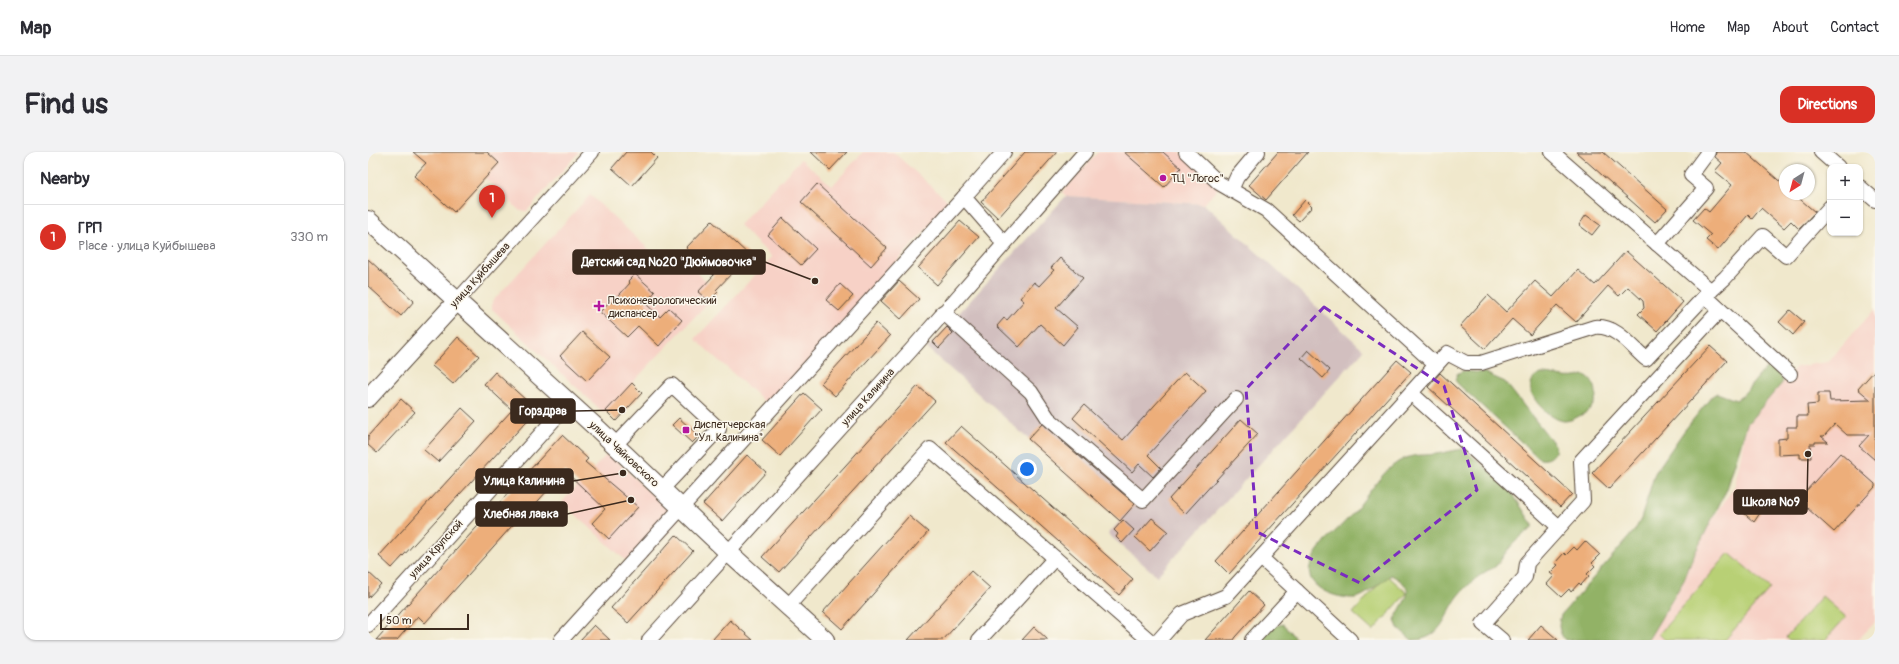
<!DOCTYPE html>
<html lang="en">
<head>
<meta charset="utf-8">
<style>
	:root { --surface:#fff; --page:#f2f2f3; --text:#2b2b33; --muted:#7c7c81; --line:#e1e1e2; --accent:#d93025 }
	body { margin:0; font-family:Pangolin,sans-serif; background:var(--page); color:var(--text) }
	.controls { position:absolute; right:12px; top:12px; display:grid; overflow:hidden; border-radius:8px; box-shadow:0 1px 3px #0004 }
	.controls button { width:36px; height:36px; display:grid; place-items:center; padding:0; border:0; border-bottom:1px solid var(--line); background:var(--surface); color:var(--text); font:20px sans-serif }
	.compass { position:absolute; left:1411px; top:12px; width:36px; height:36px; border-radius:50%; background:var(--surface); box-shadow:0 1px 3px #0004; rotate:216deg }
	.scale { position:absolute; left:12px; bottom:10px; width:89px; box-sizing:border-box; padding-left:4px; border:2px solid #3b2a1e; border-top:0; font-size:11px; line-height:14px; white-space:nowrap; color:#3b2a1e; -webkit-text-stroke:3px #fbf7ec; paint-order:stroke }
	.you { position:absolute; left:659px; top:317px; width:14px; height:14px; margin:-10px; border:3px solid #fff; border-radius:50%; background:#1a73e8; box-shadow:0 0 0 6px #1a73e833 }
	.badge { display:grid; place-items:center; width:26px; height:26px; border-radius:50%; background:var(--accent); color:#fff; font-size:13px; font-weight:700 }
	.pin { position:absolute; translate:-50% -33px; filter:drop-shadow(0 1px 2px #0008) }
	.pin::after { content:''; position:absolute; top:21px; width:14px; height:12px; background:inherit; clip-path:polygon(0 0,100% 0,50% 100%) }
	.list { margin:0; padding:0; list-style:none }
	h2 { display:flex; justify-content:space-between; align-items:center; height:52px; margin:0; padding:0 16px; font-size:17px }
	h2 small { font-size:13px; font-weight:400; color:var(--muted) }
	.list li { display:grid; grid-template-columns:26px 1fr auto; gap:12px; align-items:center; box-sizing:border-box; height:64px; padding:0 16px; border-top:1px solid var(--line) }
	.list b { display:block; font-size:15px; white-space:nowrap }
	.list p { margin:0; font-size:13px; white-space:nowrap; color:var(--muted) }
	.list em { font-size:13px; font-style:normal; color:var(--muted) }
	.map { position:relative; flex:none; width:1507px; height:488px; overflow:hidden; border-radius:12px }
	header { display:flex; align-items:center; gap:24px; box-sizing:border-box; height:56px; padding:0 20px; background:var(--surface); border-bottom:1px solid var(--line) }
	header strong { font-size:19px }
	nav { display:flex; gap:22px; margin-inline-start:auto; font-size:14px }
	.intro { display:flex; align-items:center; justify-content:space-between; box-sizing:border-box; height:96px; padding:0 24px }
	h1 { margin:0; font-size:28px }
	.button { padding:10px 18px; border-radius:12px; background:var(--accent); color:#fff; font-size:14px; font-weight:700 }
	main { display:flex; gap:24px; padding:0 24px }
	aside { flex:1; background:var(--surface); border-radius:12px; box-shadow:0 1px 3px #0004 }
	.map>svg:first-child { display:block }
	.built { fill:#f7d1c6 }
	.industrial { fill:#d2bfbf }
	.green { fill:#b8d075; stroke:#7a7d4a }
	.forest { fill:#92b266; stroke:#666e42 }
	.building { fill:#edae7a }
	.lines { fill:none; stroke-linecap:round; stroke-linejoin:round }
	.minor-casing { stroke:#564638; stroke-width:16 }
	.major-casing { stroke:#564638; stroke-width:20 }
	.minor { stroke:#fff; stroke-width:14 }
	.major { stroke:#fff; stroke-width:18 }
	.marked { fill:none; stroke:#7b2cbf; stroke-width:3; stroke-dasharray:8 5; stroke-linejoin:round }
	.poi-dot { fill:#b5179e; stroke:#fbf7ec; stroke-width:1.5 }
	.labels { text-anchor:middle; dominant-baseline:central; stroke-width:3; stroke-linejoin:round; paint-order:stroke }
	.poi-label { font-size:11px; fill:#3b2a1e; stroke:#fbf7ec; text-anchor:start }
	.street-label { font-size:11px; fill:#3b2a1e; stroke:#fbf7ec }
	.leader { fill:none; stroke:#3b2a1e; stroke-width:1.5 }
	.callout-dot { fill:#3b2a1e; stroke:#fbf7ec; stroke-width:1.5 }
	.callout { fill:#3b2a1e; stroke:#3b2a1e; stroke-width:1.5 }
	.callout-label { font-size:12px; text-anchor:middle; font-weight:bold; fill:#fff }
</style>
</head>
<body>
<header>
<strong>Map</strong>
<nav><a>Home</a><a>Map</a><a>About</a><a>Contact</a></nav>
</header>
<div class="intro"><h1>Find us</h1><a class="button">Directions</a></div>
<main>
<aside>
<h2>Nearby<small></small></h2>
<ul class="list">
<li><span class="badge">1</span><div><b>ГРП</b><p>Place · улица Куйбышева</p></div><em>330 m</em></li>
</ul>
</aside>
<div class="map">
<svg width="1507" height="488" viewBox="0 0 1507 488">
	<rect width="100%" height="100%" fill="#fbf7ec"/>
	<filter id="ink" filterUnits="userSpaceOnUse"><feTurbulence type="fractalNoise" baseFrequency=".025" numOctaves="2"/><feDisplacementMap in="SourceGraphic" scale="8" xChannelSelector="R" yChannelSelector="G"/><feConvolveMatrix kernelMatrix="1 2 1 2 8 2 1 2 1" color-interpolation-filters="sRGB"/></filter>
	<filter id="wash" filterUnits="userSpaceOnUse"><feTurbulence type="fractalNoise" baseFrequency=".012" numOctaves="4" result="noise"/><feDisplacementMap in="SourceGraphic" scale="16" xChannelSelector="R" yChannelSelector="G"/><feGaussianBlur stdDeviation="0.9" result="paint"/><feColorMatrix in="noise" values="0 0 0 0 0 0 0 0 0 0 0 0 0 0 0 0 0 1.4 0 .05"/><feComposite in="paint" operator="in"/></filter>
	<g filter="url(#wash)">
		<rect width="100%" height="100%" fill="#f0e8cc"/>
		<g class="built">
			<path d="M119 0H211L159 59H152L117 26 131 11Z"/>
			<path d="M495 0H525L582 51 400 253 327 187 404 105 371 73 433 7 464 34Z"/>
			<path d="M730 0H812L851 35 836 52 698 44 694 40Z"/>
			<path d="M222 43 287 103H294L305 113 313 106 350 140 236 261 124 157V150Z"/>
			<path d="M1507 157V470L1490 488H1270L1268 486 1367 333 1379 272 1428 215 1460 210Z"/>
			<path d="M240 301 311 368 267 417 194 350Z"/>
		</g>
		<path class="industrial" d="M698 44 836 52 996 198 789 424 740 382 752 369 559 196Z"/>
		<g class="green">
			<path d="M1361 401 1402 436 1357 488H1297L1291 482Z"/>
			<path d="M1019 423 1039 441 1005 479 985 461Z"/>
			<path d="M1454 444 1478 465 1457 488H1421L1418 485Z"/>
		</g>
		<g class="forest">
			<path d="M1403 216 1410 220 1415 230 1379 272 1359 337 1325 405 1316 428 1280 488H1197C1190 479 1190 473 1193 463L1267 378 1273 367 1287 321 1316 279 1344 244 1349 241 1368 248 1374 244 1397 217Z"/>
			<path d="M1094 219 1117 221 1137 230 1187 293 1188 299C1184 306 1180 308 1172 307L1091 233 1087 228 1089 222Z"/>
			<path d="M1173 222C1188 222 1200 229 1215 223 1223 227 1228 232 1228 242 1228 251 1222 260 1213 263 1208 266 1202 269 1196 269 1183 268 1160 246 1163 233 1163 227 1169 224 1173 222Z"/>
			<path d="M1095 297 1139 333 1164 372V376C1155 382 1146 390 1139 399 1135 404 1132 410 1128 414 1125 417 1121 417 1117 420 1109 425 1101 432 1094 440 1076 459 1077 488 1044 488L1030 476 1027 468C1034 448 1053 438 1023 423 1014 429 997 445 987 446 969 447 936 436 942 414 948 393 972 377 986 360 1000 344 1012 321 1030 310 1045 301 1053 304 1068 302 1077 301 1086 298 1095 297Z"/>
			<path d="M915 472 929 488H891L903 475Z"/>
		</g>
		<g id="blocks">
			<g class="building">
				<path d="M45 0H119L131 11 86 60 46 24 58 11Z"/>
				<path d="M258 0H283L289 6 264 34 244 16Z"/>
				<path d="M443 0H479L462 18Z"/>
				<path d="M657 0H689L630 66 613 50Z"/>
				<path d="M756 0H795L813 16 796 35Z"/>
				<path d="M910 0H940L898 48 881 33Z"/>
				<path d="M1208 0H1235L1299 57 1287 70Z"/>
				<path d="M1348 0H1378L1417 34V42H1426L1447 60 1431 77 1423 69 1416 76 1393 56 1384 67 1380 63 1350 98 1338 88 1343 83 1325 68 1336 56 1341 60 1364 33 1347 19 1354 11 1347 5Z"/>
				<path d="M449 32 519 96 503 114 433 50Z"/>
				<path d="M937 48 944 55 931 69 924 63Z"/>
				<path d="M1218 63 1232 73 1224 83 1211 73Z"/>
				<path d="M415 66 448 97 433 113 400 83Z"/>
				<path d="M344 69 381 103 348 138 350 140 341 149 330 140 346 123 318 96Z"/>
				<path d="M592 69 611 85 569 133 550 116Z"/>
				<path d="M1258 99 1315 150 1289 179 1270 162 1276 156 1275 149 1260 135 1251 144 1240 134 1208 170 1189 153 1162 183 1144 167 1117 197 1092 174 1120 143 1138 160 1167 129 1185 145 1210 118 1227 133Z"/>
				<path d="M692 106 715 126 688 156 710 175 695 193 672 172 651 195 629 174 636 166 639 168 656 149 652 146 666 130 671 134 686 118 683 116Z"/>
				<path d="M0 107 46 149 33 164 0 134Z"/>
				<path d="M267 122 287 140 277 151 292 165 301 156 314 168 291 194 270 174 259 185 232 160 242 149 244 151 262 131 260 129Z"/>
				<path d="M531 129 551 147 533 167 513 149Z"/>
				<path d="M472 132 485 144 471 159 458 148Z"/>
				<path d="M1422 158 1436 170 1425 183 1411 170Z"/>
				<path d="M508 171 522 184 467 244 453 231Z"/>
				<path d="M579 175 585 181 571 196 565 190Z"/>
				<path d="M214 180 242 205 219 229 192 204Z"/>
				<path d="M90 185 111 204 85 232 64 214Z"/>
				<path d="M1342 194 1359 209 1241 337 1224 321Z"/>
				<path d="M940 198 962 218 955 226 933 206Z"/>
				<path d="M1029 208 1043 220 861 422 848 409Z"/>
				<path d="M1507 218V308L1491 294 1501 283H1479L1467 272 1456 284H1453L1460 290H1447V292H1442L1443 306H1432V302L1410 303V287L1419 286V275H1429V264H1440L1439 253 1450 252V241H1461L1462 249 1503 248 1490 237Z"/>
				<path d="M127 220 169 258 24 416 11 404 144 258 116 232Z"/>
				<path d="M817 220 838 239 780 303 793 316 785 325 771 312 764 320 705 266 716 253 755 288Z"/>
				<path d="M1072 221 1204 342 1192 355 1060 235Z"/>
				<path d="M264 231 274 241 248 269 238 259Z"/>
				<path d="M550 234 567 249 411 420 394 405Z"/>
				<path d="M436 241 454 257 412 304 394 288Z"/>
				<path d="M33 247 47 260 9 301 0 293V284Z"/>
				<path d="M94 256 108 269 70 310 56 298Z"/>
				<path d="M311 266 331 284 324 291 304 273Z"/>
				<path d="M873 267 890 282 817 362 801 347Z"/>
				<path d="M674 272 767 352 752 369 660 287Z"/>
				<path d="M593 274 765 427 751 443 578 290Z"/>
				<path d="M194 283 220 307 217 310 270 355 241 387 224 371 237 357 197 319 162 358 160 356 57 471 50 464 29 488H8L97 388Z"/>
				<path d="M1472 301 1507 332V335L1466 380 1430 348Z"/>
				<path d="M379 303 398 320 354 369 335 352Z"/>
				<path d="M1376 348 1392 361 1386 370 1370 356Z"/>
				<path d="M541 364 560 380 474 477 455 460Z"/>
				<path d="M784 366 800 379 782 399 767 385Z"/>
				<path d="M755 368 766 378 754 391 748 385 750 382 746 378Z"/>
				<path d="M308 383 325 399 260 471 243 456Z"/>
				<path d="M1217 389 1232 403 1224 411 1227 414 1219 422 1221 424 1213 433 1211 431 1203 440 1201 437 1193 445 1179 432 1186 424 1182 421 1190 413 1187 411 1196 401 1198 403 1206 395 1209 398Z"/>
				<path d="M603 419 622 436 614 445 575 488H540Z"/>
				<path d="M0 420 13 432 0 446Z"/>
				<path d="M881 439 896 453 867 485 865 488H837Z"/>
				<path d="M362 468 385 488H344Z"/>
				<path d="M226 473 242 488H212Z"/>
				<path d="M1173 473 1190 488H1160Z"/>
				<path d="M666 475 680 488H654Z"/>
			</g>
		</g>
	</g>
	<g filter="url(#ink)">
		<use href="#blocks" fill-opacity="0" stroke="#564638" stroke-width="1"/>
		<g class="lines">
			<g class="minor-casing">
				<g id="minor">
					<path d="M818 0 851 31 898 58 1068 213"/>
					<path d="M1184 0 1343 139"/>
					<path d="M1453 0 1470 15"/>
					<path d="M1492 35 1507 48"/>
					<path d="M863 38 869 25 890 0"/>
					<path d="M596 45 636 0"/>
					<path d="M1289 92 1338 36 1323 23 1340 0"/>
					<path d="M89 149 224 0"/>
					<path d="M575 160 663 240 680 266 775 348 868 247"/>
					<path d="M1422 222 1337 144 1357 126 1395 84 1418 104 1462 55"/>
					<path d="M1043 241 1191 375"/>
					<path d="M247 293 304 233 351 277 294 337"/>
					<path d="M893 406 982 488"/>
					<path d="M420 454 562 297 781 488"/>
					<path d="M0 473 201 251"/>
					<path d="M193 488 596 45 630 84 635 92"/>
					<path d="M281 488 544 197 717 0"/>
					<path d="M611 488 687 406"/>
					<path d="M791 488 814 462 858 444 1079 201 1098 211H1113L1227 175C1248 173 1263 194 1278 207L1337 144"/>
					<path d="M884 488 929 439"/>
					<path d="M1134 488 1115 472 1157 425 1159 411 1215 349 1213 309 1352 158"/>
				</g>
			</g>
			<g class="major-casing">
				<g id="major">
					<path d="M0 68 231 278 360 400 457 488"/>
					<path d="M0 246 89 149"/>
				</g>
			</g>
			<use href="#minor" class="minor"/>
			<use href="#major" class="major"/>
		</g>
	</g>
	<path class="marked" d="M956 155 1076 234 1109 338 992 431 889 380 878 237Z"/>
	<g class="poi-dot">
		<circle cx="795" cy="26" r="4"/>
		<path d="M229 148h4v4h4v4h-4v4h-4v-4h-4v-4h4z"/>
		<rect x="314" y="274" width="8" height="8" rx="2"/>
	</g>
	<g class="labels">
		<g class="poi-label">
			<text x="803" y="26">ТЦ "Логос"</text>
			<text x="240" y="148">Психоневрологический<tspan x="240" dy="13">диспансер</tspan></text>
			<text x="326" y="272">Диспетчерская<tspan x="326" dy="13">"Ул. Калинина"</tspan></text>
		</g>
		<g class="street-label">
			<text transform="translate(112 123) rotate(-48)">улица Куйбышева</text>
			<text transform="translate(500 245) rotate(-48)">улица Калинина</text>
			<text transform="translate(256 302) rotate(43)">улица Чайковского</text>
			<text transform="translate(68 397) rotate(-48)">улица Крупской</text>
		</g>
	</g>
	<path class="leader" d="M447 129L397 110M254 258L207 259M255 321L205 329M1440 302L1439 350M263 348L199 362"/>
	<g class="callout-dot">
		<circle cx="447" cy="129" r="4"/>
		<circle cx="254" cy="258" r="4"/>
		<circle cx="255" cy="321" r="4"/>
		<circle cx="1440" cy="302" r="4"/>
		<circle cx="263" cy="348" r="4"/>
	</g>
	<g class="callout">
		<rect x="205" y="98" width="192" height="24" rx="4"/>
		<rect x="143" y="247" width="64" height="24" rx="4"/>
		<rect x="108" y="317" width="97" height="24" rx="4"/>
		<rect x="1366" y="338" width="73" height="24" rx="4"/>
		<rect x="108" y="350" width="91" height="24" rx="4"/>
	</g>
	<g class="callout-label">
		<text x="301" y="114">Детский сад №20 "Дюймовочка"</text>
		<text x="175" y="263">Горздрав</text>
		<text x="156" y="333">Улица Калинина</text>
		<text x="1403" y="354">Школа №9</text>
		<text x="153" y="366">Хлебная лавка</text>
	</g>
</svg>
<div class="controls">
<button>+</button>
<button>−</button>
</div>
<svg class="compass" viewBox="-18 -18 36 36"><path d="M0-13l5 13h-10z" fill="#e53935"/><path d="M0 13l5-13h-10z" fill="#7c7c81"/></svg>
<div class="scale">50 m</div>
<div class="you"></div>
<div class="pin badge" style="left:124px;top:66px">1</div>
</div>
</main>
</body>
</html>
